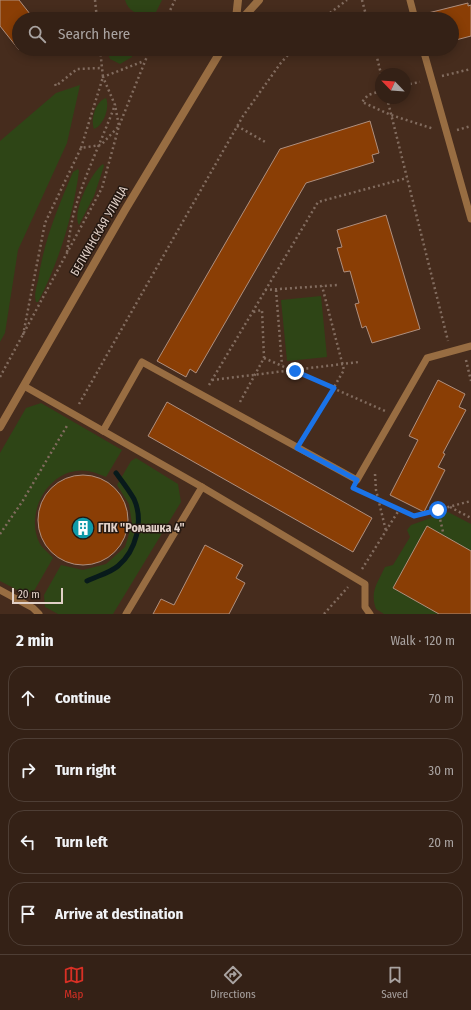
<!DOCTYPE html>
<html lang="en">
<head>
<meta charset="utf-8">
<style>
	:root { --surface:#342116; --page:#3f2e23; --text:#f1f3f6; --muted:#a9a3a1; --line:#4e3e35; --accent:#d93025 }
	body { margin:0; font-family:"Fira Sans Condensed",sans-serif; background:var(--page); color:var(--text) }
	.compass { position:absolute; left:375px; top:68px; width:36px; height:36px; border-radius:50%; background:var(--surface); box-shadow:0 2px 10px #0003; rotate:295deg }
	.scale { position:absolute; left:12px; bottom:10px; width:51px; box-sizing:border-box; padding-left:4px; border:2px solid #e1d0c7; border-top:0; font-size:11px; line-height:14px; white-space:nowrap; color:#e1d0c7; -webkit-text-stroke:3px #241811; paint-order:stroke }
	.stop { position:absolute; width:12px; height:12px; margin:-9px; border:3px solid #1a73e8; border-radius:50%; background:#fff }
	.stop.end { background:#1a73e8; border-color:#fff; box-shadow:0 1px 4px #0008 }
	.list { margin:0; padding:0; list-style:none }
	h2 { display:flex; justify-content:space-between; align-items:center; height:52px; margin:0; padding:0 16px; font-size:17px }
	h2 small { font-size:13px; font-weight:400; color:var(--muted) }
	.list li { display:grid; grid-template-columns:26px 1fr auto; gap:12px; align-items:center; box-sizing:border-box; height:64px; margin:0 8px 8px; padding:0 8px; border:1px solid var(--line); border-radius:16px }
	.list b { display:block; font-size:15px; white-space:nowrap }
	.list em { font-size:13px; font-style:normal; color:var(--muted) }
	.icon { flex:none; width:22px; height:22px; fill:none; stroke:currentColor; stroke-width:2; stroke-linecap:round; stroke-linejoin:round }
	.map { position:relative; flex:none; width:471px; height:614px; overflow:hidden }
	.search { position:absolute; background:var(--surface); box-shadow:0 2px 10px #0003; left:12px; right:12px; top:12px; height:44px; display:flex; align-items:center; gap:10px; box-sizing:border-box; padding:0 14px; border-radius:22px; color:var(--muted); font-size:15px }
	.sheet { height:340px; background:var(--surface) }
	nav { display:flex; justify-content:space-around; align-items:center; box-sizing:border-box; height:56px; border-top:1px solid var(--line); background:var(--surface); font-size:11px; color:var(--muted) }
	nav a { display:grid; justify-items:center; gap:2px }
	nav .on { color:var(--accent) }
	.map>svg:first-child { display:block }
	.green { fill:#2e4516 }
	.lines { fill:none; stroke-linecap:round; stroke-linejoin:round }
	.stream { stroke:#081a1b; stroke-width:5 }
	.building { fill:#8a3e05; stroke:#af8f7e }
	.path { stroke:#826c5f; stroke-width:2.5; stroke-dasharray:2 3; stroke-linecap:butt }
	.service { stroke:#986d42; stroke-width:7 }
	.tertiary { stroke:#986d42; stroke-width:8 }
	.route { stroke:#1a73e8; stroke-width:5 }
	.labels { text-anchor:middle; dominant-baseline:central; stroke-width:3; stroke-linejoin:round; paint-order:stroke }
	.street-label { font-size:12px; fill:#e1d0c7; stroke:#241811 }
	.poi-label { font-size:12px; font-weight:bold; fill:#e1d0c7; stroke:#241811; text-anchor:start }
</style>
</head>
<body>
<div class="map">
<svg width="471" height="614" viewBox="0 0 471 614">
	<rect width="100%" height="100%" fill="#462c1d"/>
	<g class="green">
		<path d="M125 0H162L155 14C142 16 129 14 125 0Z"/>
		<path d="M106 49H134L132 57 120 64 110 59Z"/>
		<path d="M80 85 67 143 18 250 5 333 0 342V141L56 93Z"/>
		<path d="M106 98C110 107 104 125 94 129 90 119 96 101 106 98Z"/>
		<path d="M103 164 104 166 94 196 79 225C71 213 92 171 103 164Z"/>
		<path d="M78 169 79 171C73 216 59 262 38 302H36C34 296 36 288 38 281 44 240 57 210 73 172Z"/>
		<path d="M321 296 327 357 287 361 281 300Z"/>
		<path d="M41 403 122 450 106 477C97 473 86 469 76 471 45 475 25 516 40 544 43 549 49 553 53 558L34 591 25 594 0 581V453L26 408Z"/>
		<path d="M136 458 178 484 181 502 113 614H58L45 607 44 595 61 565 83 570 106 564 125 547 132 524 129 504 117 485 131 461Z"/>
		<path d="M448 512 471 524V614H384L376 609C370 591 377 584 385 567L393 565 410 537 407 530 411 525Z"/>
	</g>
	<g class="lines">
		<path class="stream" d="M87 581C97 576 110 573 118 566 136 551 144 521 134 499 129 490 122 481 116 473"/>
	</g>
	<g class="building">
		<path d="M0 0H19L34 19H19V50L0 26Z"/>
		<path d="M468 3V6L471 5V36L452 41V19H425L424 14Z"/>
		<path d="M370 121 379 153 372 155 374 162 306 183 196 373 190 369 186 377 157 361 280 149Z"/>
		<path d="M386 215 420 329 372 343 366 326 362 328 355 304 359 303 350 271 344 272 337 248 342 247 337 230Z"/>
		<path d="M438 380 465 394 459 407 466 410 443 453 445 454 438 467 445 470 424 512 390 495 418 440 409 436Z"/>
		<path d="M167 402 372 518 353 552 148 436Z"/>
		<circle cx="83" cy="520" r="45"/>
		<path d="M427 526 471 551V614H439L393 588Z"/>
		<path d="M205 545 243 565 236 578 245 583 229 614H153L161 599 174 605Z"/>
	</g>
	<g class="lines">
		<g class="path">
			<path d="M95 0 97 19"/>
			<path d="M362 0 367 19"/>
			<path d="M166 19 175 0"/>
			<path d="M322 19 347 0"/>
			<path d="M375 49 381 74"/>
			<path d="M442 76 471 69"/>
			<path d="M55 84 56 86 77 69 102 68"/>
			<path d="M405 85 420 82"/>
			<path d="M381 91 368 95 362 102 391 115 434 129"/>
			<path d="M387 98 448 341"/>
			<path d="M237 126 267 143"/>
			<path d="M457 130 471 126"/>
			<path d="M81 148 103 77 100 49"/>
			<path d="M67 252C69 238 71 223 75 209 85 174 102 140 115 105L103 77 144 61"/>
			<path d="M265 290 338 285"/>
			<path d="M276 290 282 365"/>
			<path d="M23 335 45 223 81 148 101 145 119 126 115 105"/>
			<path d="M264 358 385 411"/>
			<path d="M466 360 471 381"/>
			<path d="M0 377 102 188 119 126 150 49"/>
			<path d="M212 380 359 362"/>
			<path d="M209 385 318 202 407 178"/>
			<path d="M240 402 264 358 262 310 253 312"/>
			<path d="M79 404 243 116 280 64 293 49"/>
			<path d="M304 438 344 370 322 286"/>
			<path d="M375 474 376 490 386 531"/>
			<path d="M359 491 414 516 471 501"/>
			<path d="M450 507 471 518"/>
			<path d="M438 510 443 532"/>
			<path d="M0 534 22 502 68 424"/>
			<path d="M362 569 399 510"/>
			<path d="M324 614 348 587"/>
		</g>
		<g class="service">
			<path d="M410 0 415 19"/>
			<path d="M423 49 471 219"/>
			<path d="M24 386 202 487 365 584V607L370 614"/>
			<path d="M103 431 142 362 357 480 427 358 471 346"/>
			<path d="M0 590 33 608 39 614"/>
			<path d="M126 614 202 487"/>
		</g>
		<g class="tertiary">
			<path d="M236 19 238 0"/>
			<path d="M242 19 259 0"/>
			<path d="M0 427 125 210 222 49"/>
		</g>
	</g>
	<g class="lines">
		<path class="route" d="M295 371 334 388 297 448 357 480 353 488 414 516 438 510"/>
	</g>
	<defs>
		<g id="building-disc" transform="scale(1.15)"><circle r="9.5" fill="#0f9aa8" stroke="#241811"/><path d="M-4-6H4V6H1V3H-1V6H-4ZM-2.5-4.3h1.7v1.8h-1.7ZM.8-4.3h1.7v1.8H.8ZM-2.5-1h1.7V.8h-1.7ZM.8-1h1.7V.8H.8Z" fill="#fff"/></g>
	</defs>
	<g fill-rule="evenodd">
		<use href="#building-disc" x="83" y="528"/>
	</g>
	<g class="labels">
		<g class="street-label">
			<text transform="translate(99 231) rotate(-60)">БЕЛКИНСКАЯ УЛИЦА</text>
		</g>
		<g class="poi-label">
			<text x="98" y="528">ГПК "Ромашка 4"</text>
		</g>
	</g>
</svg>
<svg class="compass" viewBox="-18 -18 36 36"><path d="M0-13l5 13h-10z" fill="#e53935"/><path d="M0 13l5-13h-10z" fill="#a9a3a1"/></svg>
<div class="scale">20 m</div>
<div class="stop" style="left:438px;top:510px"></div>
<div class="stop end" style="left:295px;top:371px"></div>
<div class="search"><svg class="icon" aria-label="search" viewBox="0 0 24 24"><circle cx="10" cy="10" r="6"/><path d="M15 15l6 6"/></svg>Search here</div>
</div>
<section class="sheet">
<h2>2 min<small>Walk · 120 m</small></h2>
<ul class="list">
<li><svg class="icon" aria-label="ahead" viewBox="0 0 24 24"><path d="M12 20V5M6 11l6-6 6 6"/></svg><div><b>Continue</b></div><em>70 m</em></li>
<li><svg class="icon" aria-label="right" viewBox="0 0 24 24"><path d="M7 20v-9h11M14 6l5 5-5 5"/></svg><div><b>Turn right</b></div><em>30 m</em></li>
<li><svg class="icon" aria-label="left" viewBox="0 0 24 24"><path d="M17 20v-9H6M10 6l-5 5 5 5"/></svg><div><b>Turn left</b></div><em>20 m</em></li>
<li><svg class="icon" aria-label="arrive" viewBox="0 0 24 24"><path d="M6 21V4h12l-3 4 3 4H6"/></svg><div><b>Arrive at destination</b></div></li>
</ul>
</section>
<nav>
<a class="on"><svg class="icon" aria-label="map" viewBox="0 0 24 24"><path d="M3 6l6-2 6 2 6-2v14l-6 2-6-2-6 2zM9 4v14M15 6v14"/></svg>Map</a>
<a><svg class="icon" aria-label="directions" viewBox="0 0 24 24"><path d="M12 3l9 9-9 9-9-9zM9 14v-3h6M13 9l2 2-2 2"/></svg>Directions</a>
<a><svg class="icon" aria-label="saved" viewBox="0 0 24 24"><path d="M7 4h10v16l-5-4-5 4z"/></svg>Saved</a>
</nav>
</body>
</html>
